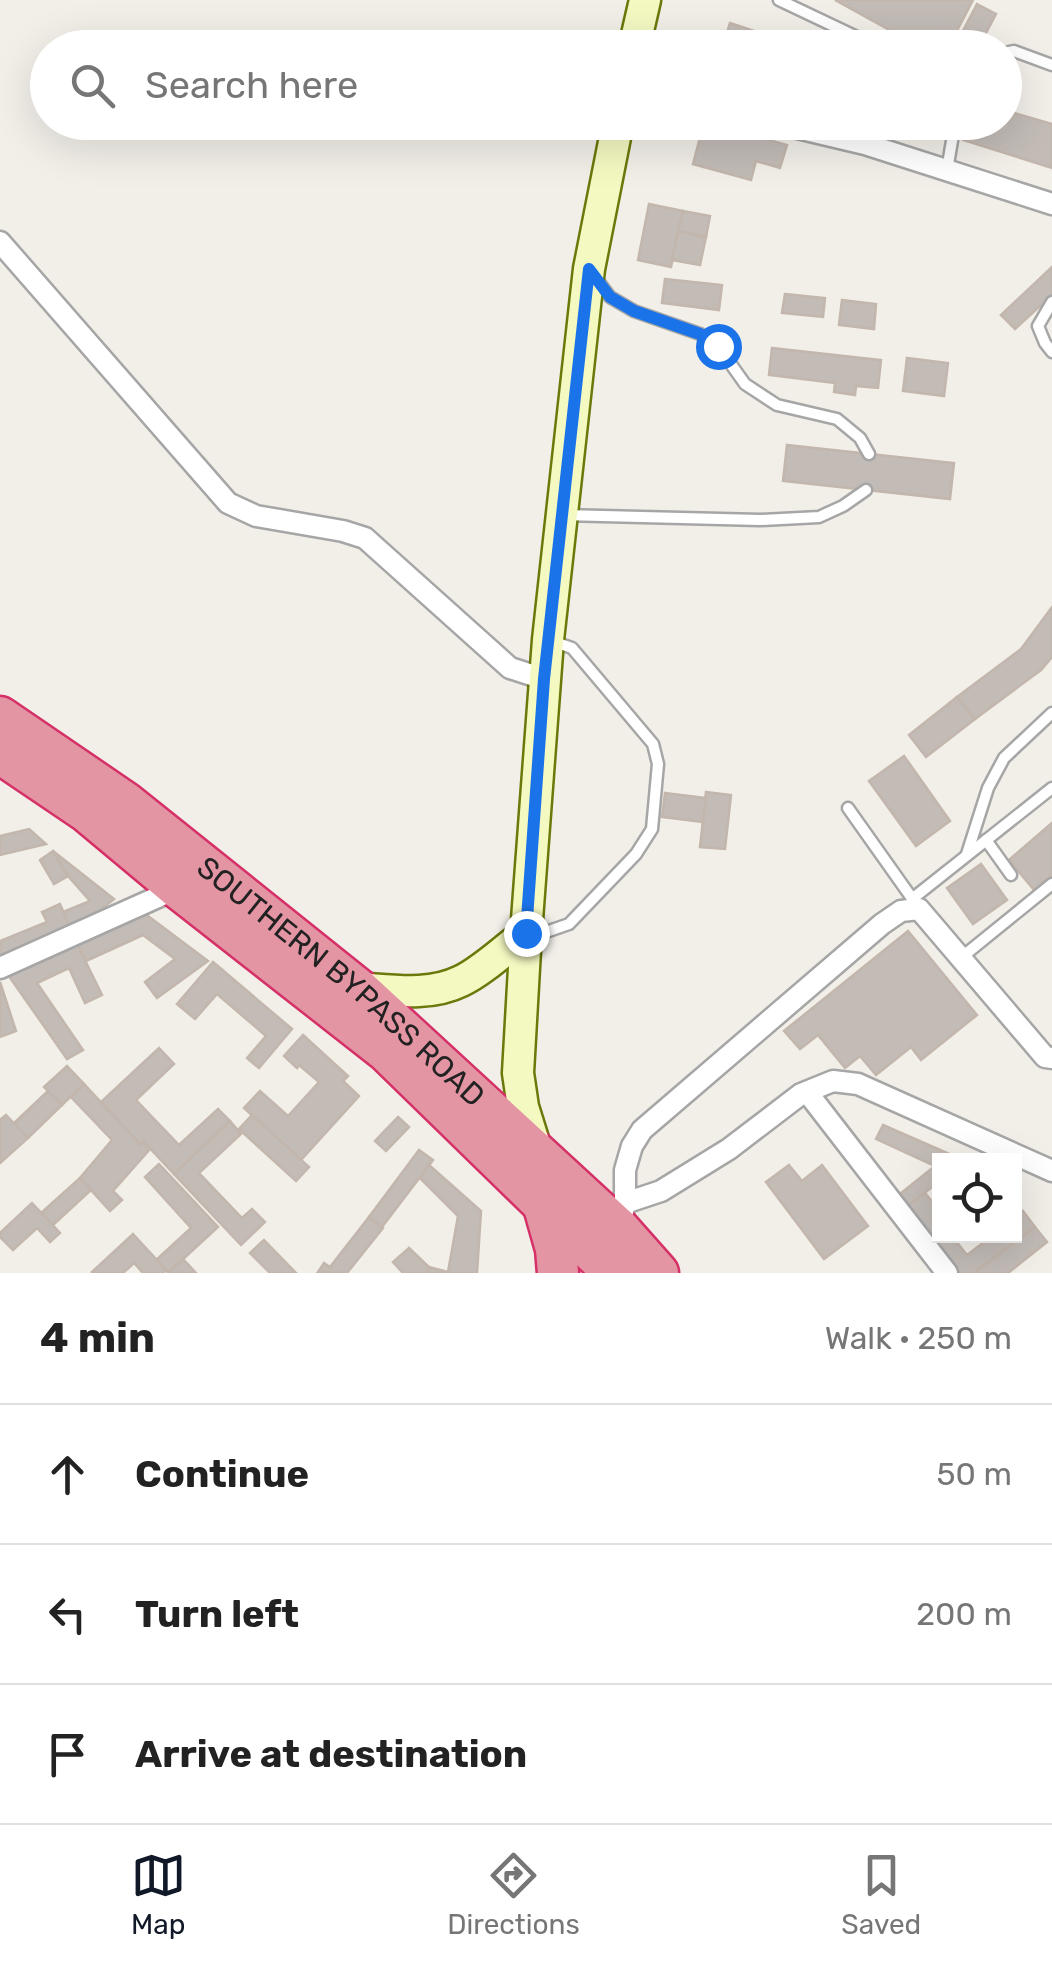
<!DOCTYPE html>
<html lang="en">
<head>
<meta charset="utf-8">
<style>
	:root { --surface:#fff; --page:#f6f6f6; --text:#222; --muted:#767676; --line:#e0e0e0; --accent:#111827 }
	body { margin:0; font-family:Rubik,sans-serif; background:var(--page); color:var(--text) }
	.controls { position:absolute; right:30px; bottom:30px; display:grid; overflow:hidden; border-radius:0px; box-shadow:0 10px 40px #0002 }
	.controls button { width:90px; height:90px; display:grid; place-items:center; padding:0; border:0; border-bottom:2px solid var(--line); background:var(--surface); color:var(--text); font:50px sans-serif }
	.stop { position:absolute; width:30px; height:30px; margin:-22px; border:8px solid #1a73e8; border-radius:50%; background:#fff }
	.stop.end { background:#1a73e8; border-color:#fff; box-shadow:0 2px 10px #0008 }
	.list { margin:0; padding:0; list-style:none }
	h2 { display:flex; justify-content:space-between; align-items:center; height:130px; margin:0; padding:0 40px; font-size:42px }
	h2 small { font-size:32px; font-weight:400; color:var(--muted) }
	.list li { display:grid; grid-template-columns:65px 1fr auto; gap:30px; align-items:center; box-sizing:border-box; height:140px; padding:0 40px; border-top:2px solid var(--line) }
	.list b { display:block; font-size:38px; white-space:nowrap }
	.list em { font-size:32px; font-style:normal; color:var(--muted) }
	.icon { flex:none; width:55px; height:55px; fill:none; stroke:currentColor; stroke-width:2; stroke-linecap:round; stroke-linejoin:round }
	.map { position:relative; flex:none; width:1052px; height:1273px; overflow:hidden }
	.search { position:absolute; background:var(--surface); box-shadow:0 10px 40px #0002; left:30px; right:30px; top:30px; height:110px; display:flex; align-items:center; gap:25px; box-sizing:border-box; padding:0 35px; border-radius:55px; color:var(--muted); font-size:38px }
	.sheet { height:550px; background:var(--surface) }
	nav { display:flex; justify-content:space-around; align-items:center; box-sizing:border-box; height:140px; border-top:2px solid var(--line); background:var(--surface); font-size:28px; color:var(--muted) }
	nav a { display:grid; justify-items:center; gap:5px }
	nav .on { color:var(--accent) }
	.map>svg:first-child { display:block }
	.building { fill:#c2bbb6; stroke:#c3b6ac; stroke-width:2.5 }
	.lines { fill:none; stroke-linecap:round; stroke-linejoin:round }
	.lane-casing { stroke:#a6a6a6; stroke-width:15 }
	.street-casing { stroke:#a6a6a6; stroke-width:25 }
	.secondary-casing { stroke:#6b780a; stroke-width:35 }
	.highway-casing { stroke:#d53168; stroke-width:45 }
	.lane { stroke:#fff; stroke-width:10 }
	.street { stroke:#fff; stroke-width:20 }
	.secondary { stroke:#f4f8c1; stroke-width:30 }
	.highway { stroke:#e495a3; stroke-width:40 }
	.route { stroke:#1a73e8; stroke-width:12 }
	.labels { text-anchor:middle; dominant-baseline:central; stroke-width:9; stroke-linejoin:round; paint-order:stroke }
	.street-label { font-size:30px; fill:#222; stroke:#fff }
</style>
</head>
<body>
<div class="map">
<svg width="1052" height="1273" viewBox="0 0 1052 1273">
	<rect width="100%" height="100%" fill="#f2efe9"/>
	<g class="building">
		<path d="M835 0H973L948 48H922Z"/>
		<path d="M977 4 996 14 978 48H954Z"/>
		<path d="M730 23 805 48H722Z"/>
		<path d="M1004 110 1052 124V168L963 140 968 122H1004Z"/>
		<path d="M704 122 787 145 780 168 756 161 751 180 693 164Z"/>
		<path d="M906 122H951L946 136Z"/>
		<path d="M951 122H968L963 138 947 134Z"/>
		<path d="M649 204 683 211 671 267 638 260Z"/>
		<path d="M683 211 710 216 706 237 678 231Z"/>
		<path d="M678 231 706 237 700 265 672 260Z"/>
		<path d="M1052 267V295L1015 329 1001 315Z"/>
		<path d="M665 279 722 285 719 310 662 303Z"/>
		<path d="M785 294 825 298 823 317 782 313Z"/>
		<path d="M842 300 876 304 874 329 839 325Z"/>
		<path d="M772 348 881 360 878 388 856 386 855 395 834 392 835 383 769 375Z"/>
		<path d="M907 358 948 363 944 396 903 391Z"/>
		<path d="M787 445 954 463 950 499 783 481Z"/>
		<path d="M1052 607V657L1041 670 975 719 957 697 1021 649Z"/>
		<path d="M957 697 975 719 926 757 909 735Z"/>
		<path d="M904 756 950 821 916 846 869 781Z"/>
		<path d="M706 792 731 795 725 849 700 847Z"/>
		<path d="M665 793 706 798 703 822 662 817Z"/>
		<path d="M1052 823V875L1034 890 1009 860Z"/>
		<path d="M29 829 46 844 0 855V836Z"/>
		<path d="M53 851 68 876 54 884 40 860Z"/>
		<path d="M53 851 114 899 103 908 107 919 72 933 63 912 90 901 68 876Z"/>
		<path d="M981 864 1007 900 973 924 947 888Z"/>
		<path d="M60 904 72 933 0 963V941L47 922 42 912Z"/>
		<path d="M140 910 208 961 157 998 145 982 175 959 143 935 86 961 75 940Z"/>
		<path d="M908 931 977 1015 921 1060 911 1047 876 1075 860 1056 845 1068 818 1035 800 1049 784 1031Z"/>
		<path d="M75 940 102 995 85 1003 69 968 37 983 83 1050 67 1059 6 972Z"/>
		<path d="M213 962 292 1029 259 1068 247 1058 266 1036 217 994 195 1019 177 1004Z"/>
		<path d="M0 982 16 1031 0 1037Z"/>
		<path d="M303 1035 348 1076 343 1081 359 1096 301 1160 244 1108 260 1091 288 1116 319 1082 299 1065 297 1068 284 1056Z"/>
		<path d="M159 1048 174 1064 136 1100 179 1145 218 1109 230 1121 174 1174 144 1142 141 1145 101 1102Z"/>
		<path d="M67 1066 84 1084 62 1105 44 1087Z"/>
		<path d="M84 1084 141 1145 144 1142 150 1149 113 1191 122 1200 110 1211 80 1178 112 1140 71 1097Z"/>
		<path d="M48 1091 62 1105 28 1138 14 1123Z"/>
		<path d="M6 1115 28 1138 0 1163V1120Z"/>
		<path d="M252 1115 309 1167 296 1181 239 1129Z"/>
		<path d="M398 1117 409 1127 386 1151 375 1141Z"/>
		<path d="M230 1121 241 1134 199 1173 242 1218 252 1209 265 1222 241 1245 174 1174Z"/>
		<path d="M883 1125 963 1160H940V1181L909 1205 900 1194 935 1166 876 1139Z"/>
		<path d="M419 1150 433 1160 382 1227 369 1217Z"/>
		<path d="M159 1164 218 1227 168 1273 156 1260 191 1228 145 1177Z"/>
		<path d="M429 1165 481 1211 477 1273H427L429 1267 448 1272 458 1216 420 1178Z"/>
		<path d="M789 1165 802 1181 822 1165 868 1226 824 1259 766 1182Z"/>
		<path d="M80 1178 91 1190 53 1225 41 1213Z"/>
		<path d="M925 1193 940 1211V1236H948L936 1246 906 1207Z"/>
		<path d="M32 1203 60 1233 50 1242 37 1228 13 1250 0 1237V1233Z"/>
		<path d="M1023 1211 1035 1227 974 1273H958L936 1246 948 1236H952L967 1255 992 1236H1014V1218Z"/>
		<path d="M369 1217 383 1228 347 1273 318 1272 324 1263 330 1267Z"/>
		<path d="M1035 1227 1047 1242 1008 1273H974Z"/>
		<path d="M133 1234 166 1270 163 1273H143L134 1263 123 1273H94L92 1272Z"/>
		<path d="M264 1240 296 1273H270L250 1253Z"/>
		<path d="M409 1248 429 1267 427 1273H403L393 1262Z"/>
		<path d="M183 1259 196 1273H168Z"/>
	</g>
	<g class="lines">
		<g class="lane-casing">
			<g id="lane">
				<path d="M779 0 880 48"/>
				<path d="M1004 53 1014 51 1052 65"/>
				<path d="M947 170 953 135"/>
				<path d="M595 277 610 297 634 311 700 334 718 346 745 384 777 405 837 419 860 438 869 454"/>
				<path d="M1052 302 1038 326 1045 343 1052 352"/>
				<path d="M563 515 760 520 819 517 843 506 866 490"/>
				<path d="M848 808 916 904"/>
				<path d="M986 840 1011 875"/>
				<path d="M967 854 988 788 1004 758 1052 713"/>
				<path d="M912 899 1052 788"/>
				<path d="M532 933 546 932 569 924 636 854 652 829 658 764 653 744 572 648 552 641"/>
				<path d="M962 957 1052 884"/>
			</g>
		</g>
		<g class="street-casing">
			<g id="street">
				<path d="M772 122 865 144 1052 204"/>
				<path d="M0 242 228 503 256 516 343 531 365 538 510 668 544 679"/>
				<path d="M0 968 178 888"/>
				<path d="M807 1092 947 1273"/>
				<path d="M625 1203 661 1191 729 1149 801 1094 833 1081 858 1084 1052 1171"/>
				<path d="M619 1229 625 1203V1170L632 1146 642 1130 882 924 901 911 919 909 1045 1057 1052 1058"/>
			</g>
		</g>
		<g class="secondary-casing">
			<g id="secondary">
				<path d="M634 48 645 0"/>
				<path d="M357 988C391 990 429 997 461 981 481 972 508 947 526 933"/>
				<path d="M537 1152 523 1107 518 1073 526 933 548 640 589 269 618 122"/>
			</g>
		</g>
		<g class="highway-casing">
			<g id="highway">
				<path id="s1" d="M0 717 126 803 357 988 619 1229 658 1273"/>
				<path d="M0 753 87 812 178 888 386 1051 614 1273"/>
				<path d="M543 1203 556 1249 558 1273"/>
			</g>
		</g>
		<use href="#lane" class="lane"/>
		<use href="#street" class="street"/>
		<use href="#secondary" class="secondary"/>
		<use href="#highway" class="highway"/>
	</g>
	<g class="lines">
		<path class="route" d="M526 933 544 679 589 269 610 297 634 311 700 334 718 346"/>
	</g>
	<g class="labels">
		<g class="street-label">
			<text stroke="none"><textPath href="#s1" startOffset="432">SOUTHERN BYPASS ROAD</textPath></text>
		</g>
	</g>
</svg>
<div class="controls">
<button><svg class="icon" aria-label="locate" viewBox="0 0 24 24"><circle cx="12" cy="12" r="6"/><path d="M12 2v4M12 18v4M2 12h4M18 12h4"/></svg></button>
</div>
<div class="stop" style="left:718px;top:346px"></div>
<div class="stop end" style="left:526px;top:933px"></div>
<div class="search"><svg class="icon" aria-label="search" viewBox="0 0 24 24"><circle cx="10" cy="10" r="6"/><path d="M15 15l6 6"/></svg>Search here</div>
</div>
<section class="sheet">
<h2>4 min<small>Walk · 250 m</small></h2>
<ul class="list">
<li><svg class="icon" aria-label="ahead" viewBox="0 0 24 24"><path d="M12 20V5M6 11l6-6 6 6"/></svg><div><b>Continue</b></div><em>50 m</em></li>
<li><svg class="icon" aria-label="left" viewBox="0 0 24 24"><path d="M17 20v-9H6M10 6l-5 5 5 5"/></svg><div><b>Turn left</b></div><em>200 m</em></li>
<li><svg class="icon" aria-label="arrive" viewBox="0 0 24 24"><path d="M6 21V4h12l-3 4 3 4H6"/></svg><div><b>Arrive at destination</b></div></li>
</ul>
</section>
<nav>
<a class="on"><svg class="icon" aria-label="map" viewBox="0 0 24 24"><path d="M3 6l6-2 6 2 6-2v14l-6 2-6-2-6 2zM9 4v14M15 6v14"/></svg>Map</a>
<a><svg class="icon" aria-label="directions" viewBox="0 0 24 24"><path d="M12 3l9 9-9 9-9-9zM9 14v-3h6M13 9l2 2-2 2"/></svg>Directions</a>
<a><svg class="icon" aria-label="saved" viewBox="0 0 24 24"><path d="M7 4h10v16l-5-4-5 4z"/></svg>Saved</a>
</nav>
</body>
</html>
